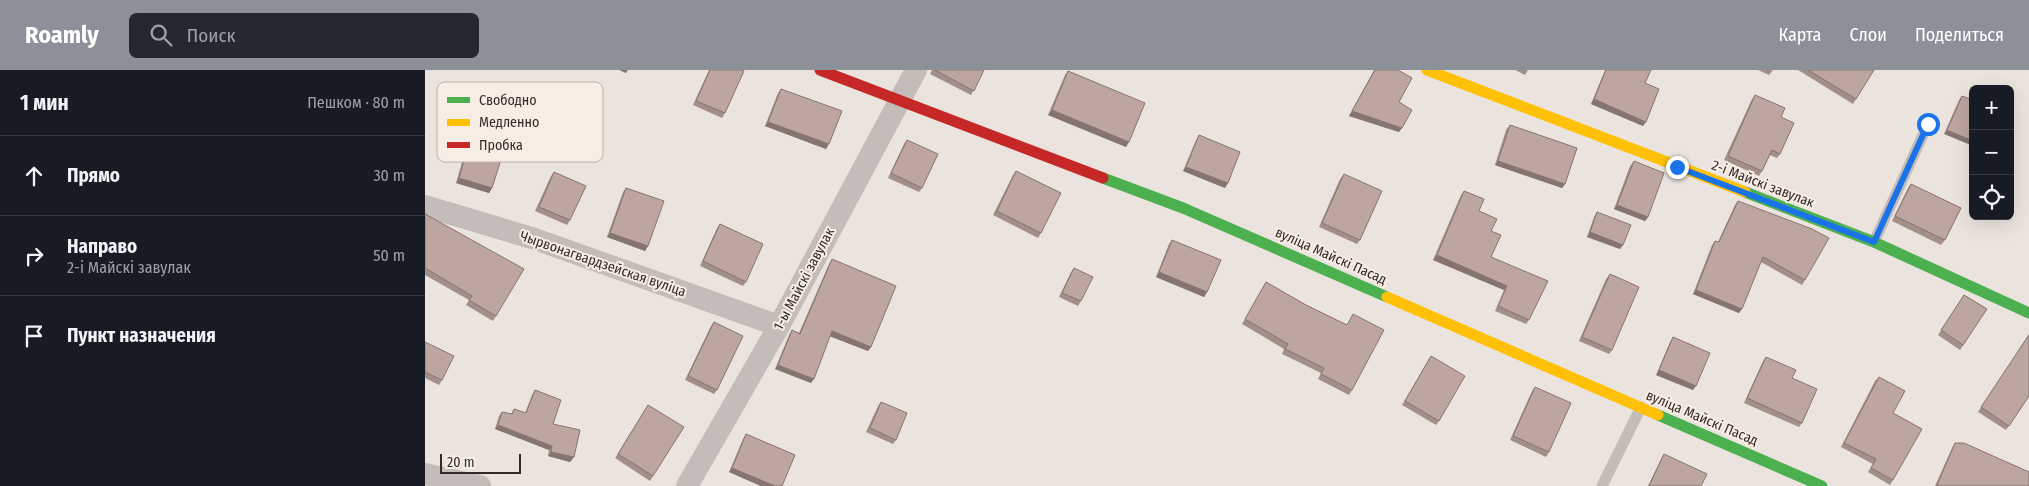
<!DOCTYPE html>
<html lang="ru">
<head>
<meta charset="utf-8">
<style>
	:root { --surface:#171b24; --page:#242831; --text:#f1f3f6; --muted:#9ea1a6; --line:#363941; --accent:#8c9099 }
	body { margin:0; font-family:"Fira Sans Condensed",sans-serif; background:var(--page); color:var(--text) }
	.controls { position:absolute; right:15px; top:15px; display:grid; overflow:hidden; border-radius:8px; box-shadow:0 5px 20px #0002 }
	.controls button { width:45px; height:45px; display:grid; place-items:center; padding:0; border:0; border-bottom:1px solid var(--line); background:var(--surface); color:var(--text); font:25px sans-serif }
	.scale { position:absolute; left:15px; bottom:12px; width:81px; box-sizing:border-box; padding-left:5px; border:2px solid #342926; border-top:0; font-size:14px; line-height:18px; white-space:nowrap; color:#342926; -webkit-text-stroke:4px #f8ede5; paint-order:stroke }
	.stop { position:absolute; width:15px; height:15px; margin:-11px; border:4px solid #1a73e8; border-radius:50%; background:#fff }
	.stop.end { background:#1a73e8; border-color:#fff; box-shadow:0 1px 5px #0008 }
	.list { margin:0; padding:0; list-style:none }
	h2 { display:flex; justify-content:space-between; align-items:center; height:65px; margin:0; padding:0 20px; font-size:21px }
	h2 small { font-size:16px; font-weight:400; color:var(--muted) }
	.list li { display:grid; grid-template-columns:32px 1fr auto; gap:15px; align-items:center; box-sizing:border-box; height:80px; padding:0 20px; border-top:1px solid var(--line) }
	.list b { display:block; font-size:19px; white-space:nowrap }
	.list p { margin:0; font-size:16px; white-space:nowrap; color:var(--muted) }
	.list em { font-size:16px; font-style:normal; color:var(--muted) }
	.icon { flex:none; width:28px; height:28px; fill:none; stroke:currentColor; stroke-width:2; stroke-linecap:round; stroke-linejoin:round }
	.map { position:relative; flex:none; width:1604px; height:416px; overflow:hidden }
	header { display:flex; align-items:center; gap:30px; box-sizing:border-box; height:70px; padding:0 25px; background:var(--accent); color:#fff }
	header strong { font-size:24px }
	nav { display:flex; gap:28px; margin-inline-start:auto; font-size:18px }
	.search { width:350px; height:45px; background:var(--page); display:flex; align-items:center; gap:12px; box-sizing:border-box; padding:0 18px; border-radius:8px; color:var(--muted); font-size:19px }
	main { display:flex }
	aside { flex:1; background:var(--surface) }
	.map>svg:first-child { display:block }
	.lines { fill:none; stroke-linecap:round; stroke-linejoin:round }
	.lane { stroke:#c4bcb8; stroke-width:11 }
	.street { stroke:#c4bcb8; stroke-width:22 }
	.fast { stroke:#4caf50; stroke-width:11 }
	.slow { stroke:#ffc107; stroke-width:11 }
	.jam { stroke:#c62828; stroke-width:11 }
	.wall { fill:#a38f8a }
	.shaded-wall { fill:#857470 }
	.building { fill:#bea6a0; stroke:#857470 }
	.route { stroke:#1a73e8; stroke-width:6 }
	.labels { text-anchor:middle; dominant-baseline:central; stroke-width:4; stroke-linejoin:round; paint-order:stroke }
	.street-label { font-size:14px; fill:#342926; stroke:#f8ede5 }
	.key { fill:#f8ede5; stroke:#bdb2ac; stroke-width:1 }
	.key-label { font-size:14px; fill:#342926 }
</style>
</head>
<body>
<header>
<strong>Roamly</strong>
<div class="search"><svg class="icon" aria-label="search" viewBox="0 0 24 24"><circle cx="10" cy="10" r="6"/><path d="M15 15l6 6"/></svg>Поиск</div>
<nav><a>Карта</a><a>Слои</a><a>Поделиться</a></nav>
</header>
<main>
<aside>
<h2>1 мин<small>Пешком · 80 m</small></h2>
<ul class="list">
<li><svg class="icon" aria-label="ahead" viewBox="0 0 24 24"><path d="M12 20V5M6 11l6-6 6 6"/></svg><div><b>Прямо</b></div><em>30 m</em></li>
<li><svg class="icon" aria-label="right" viewBox="0 0 24 24"><path d="M7 20v-9h11M14 6l5 5-5 5"/></svg><div><b>Направо</b><p>2-і Майскі завулак</p></div><em>50 m</em></li>
<li><svg class="icon" aria-label="arrive" viewBox="0 0 24 24"><path d="M6 21V4h12l-3 4 3 4H6"/></svg><div><b>Пункт назначения</b></div></li>
</ul>
</aside>
<div class="map">
<svg width="1604" height="416" viewBox="0 0 1604 416">
	<rect width="100%" height="100%" fill="#ebe4de"/>
	<g class="lines">
		<g class="lane">
			<path d="M1449 172 1503 54"/>
			<path d="M1177 416 1216 337"/>
		</g>
		<g class="street">
			<path d="M0 136 110 169 354 256"/>
			<path d="M0 404 55 416"/>
			<path d="M262 416 354 256 491 0"/>
		</g>
		<g class="fast">
			<path d="M678 108 758 138 962 227"/>
			<path d="M1320 122 1449 172 1604 243"/>
			<path d="M1233 345 1397 416"/>
		</g>
		<g class="slow">
			<path d="M1002 0 1320 122"/>
			<path d="M962 227 1233 345"/>
		</g>
		<path class="jam" d="M395 0 678 108"/>
	</g>
	<g class="wall">
		<path d="M284 0H316L300 43 297 48 268 35Z"/>
		<path d="M507 0H559L546 25 505 4Z"/>
		<path d="M949 0H973L974 62 924 46Z"/>
		<path d="M1090 0H1103L1100 5Z"/>
		<path d="M1180 0H1226L1220 13 1218 56 1166 34Z"/>
		<path d="M1333 0H1348L1344 5Z"/>
		<path d="M1373 0H1449L1428 34Z"/>
		<path d="M643 1 701 77 623 45 640 5Z"/>
		<path d="M356 19 401 79 340 56 353 23Z"/>
		<path d="M1330 25 1356 47 1355 84 1352 88 1345 85 1337 101 1334 106 1299 90 1327 29Z"/>
		<path d="M1537 26 1548 30 1519 64 1534 30Z"/>
		<path d="M1085 55 1140 114 1137 118 1070 95 1081 60Z"/>
		<path d="M774 65 800 118 758 101 771 70Z"/>
		<path d="M46 67 67 118 64 123 31 113 43 71Z"/>
		<path d="M482 70 497 118 494 122 463 108 479 74Z"/>
		<path d="M1209 91 1223 147 1220 151 1189 139 1205 96Z"/>
		<path d="M591 101 616 163 613 168 568 145 588 105Z"/>
		<path d="M129 102 145 150 142 155 110 141 126 106Z"/>
		<path d="M919 104 935 170 932 174 894 157 915 109Z"/>
		<path d="M1486 114 1520 170 1516 175 1467 151 1483 118Z"/>
		<path d="M201 118 223 176 220 181 182 167 198 122Z"/>
		<path d="M1039 121 1054 141 1066 161V187L1104 250 1101 254 1070 241 1079 220 1008 190 1036 125Z"/>
		<path d="M1313 131 1380 210 1377 215 1336 192 1314 243 1268 224 1287 175 1290 171 1293 172 1310 135Z"/>
		<path d="M1172 142 1195 179 1162 167 1169 147Z"/>
		<path d="M0 144 71 246 68 251 41 235 44 230 0 205Z"/>
		<path d="M295 154 321 212 318 216 275 196 292 158Z"/>
		<path d="M747 170 782 222 779 227 731 207 744 174Z"/>
		<path d="M407 189 446 277 443 281 405 266 386 313 350 299 364 265 367 260 374 263 404 194Z"/>
		<path d="M649 198 656 231 653 236 634 227 646 202Z"/>
		<path d="M1185 204 1187 280 1184 284 1154 271 1181 209Z"/>
		<path d="M841 212 881 235 922 255 928 244 927 320 924 325 893 309 896 303 857 284 859 279 817 254Z"/>
		<path d="M1539 225 1562 239 1535 280 1513 265Z"/>
		<path d="M289 252 292 320 289 324 260 310 286 256Z"/>
		<path d="M1604 264V326L1581 360 1553 342Z"/>
		<path d="M1248 267 1268 320 1231 305 1245 272Z"/>
		<path d="M0 272 17 310 14 315 0 308Z"/>
		<path d="M1006 286 1014 351 1011 355 977 335Z"/>
		<path d="M1341 287 1367 308 1377 353 1374 357 1319 333 1338 291Z"/>
		<path d="M1454 307 1468 343V410L1465 415 1443 402 1448 394 1416 377 1450 311Z"/>
		<path d="M1110 317 1124 382 1121 387 1085 370 1107 321Z"/>
		<path d="M110 320 128 354 149 387 145 392 123 386 124 380 70 359 74 346 77 342 86 344 89 339 100 343 107 325Z"/>
		<path d="M456 332 471 370 468 374 441 362 453 336Z"/>
		<path d="M223 335 228 406 225 411 190 388Z"/>
		<path d="M321 364 357 416H336L304 402 318 369Z"/>
		<path d="M1530 373 1604 416H1510L1527 378Z"/>
		<path d="M1239 384 1276 416H1223L1236 389Z"/>
	</g>
	<g class="shaded-wall">
		<path d="M194 0H203L201 3Z"/>
		<path d="M1169 29 1221 52 1218 56 1166 34Z"/>
		<path d="M627 40 704 72 701 77 623 45Z"/>
		<path d="M927 41 977 58 974 62 924 46Z"/>
		<path d="M343 52 404 74 401 79 340 56Z"/>
		<path d="M1522 60 1548 71V76L1519 64Z"/>
		<path d="M1073 91 1140 114 1137 118 1070 95Z"/>
		<path d="M761 97 803 113 800 118 758 101Z"/>
		<path d="M34 108 67 118 64 123 31 113Z"/>
		<path d="M1192 135 1223 147 1220 151 1189 139Z"/>
		<path d="M1165 162 1198 175 1195 179 1162 167Z"/>
		<path d="M185 163 223 176 220 181 182 167Z"/>
		<path d="M1012 185 1082 216 1079 220 1008 190Z"/>
		<path d="M734 202 782 222 779 227 731 207Z"/>
		<path d="M1271 220 1317 239 1314 243 1268 224Z"/>
		<path d="M407 261 446 277 443 281 404 266Z"/>
		<path d="M353 295 389 309 386 313 350 299Z"/>
		<path d="M1234 300 1271 316 1268 320 1231 305Z"/>
		<path d="M73 355 127 376 124 380 70 359Z"/>
		<path d="M126 382 149 387 145 392 123 386Z"/>
		<path d="M307 398 350 416H336L304 402Z"/>
	</g>
	<g class="building">
		<path d="M285 0H316L319 1 300 43 271 31Z"/>
		<path d="M510 0H559L549 21Z"/>
		<path d="M950 0H973L987 8 974 32 987 40 977 58 927 41Z"/>
		<path d="M1181 0H1226L1220 13 1234 19 1221 52 1169 29Z"/>
		<path d="M1383 0H1449L1431 29Z"/>
		<path d="M643 1 720 33 704 72 627 40Z"/>
		<path d="M356 19 417 41 404 74 343 52Z"/>
		<path d="M1330 25 1360 38 1356 47 1369 53 1355 84 1347 80 1337 101 1303 86Z"/>
		<path d="M1537 26 1548 30V71L1522 60Z"/>
		<path d="M1085 55 1152 78 1140 114 1073 91Z"/>
		<path d="M774 65 815 82 803 113 761 97Z"/>
		<path d="M46 67 80 77 67 118 34 108Z"/>
		<path d="M482 70 513 84 497 118 466 103Z"/>
		<path d="M1209 91 1239 103 1223 147 1192 135Z"/>
		<path d="M591 101 636 123 616 163 572 141Z"/>
		<path d="M129 102 161 116 145 150 114 137Z"/>
		<path d="M919 104 957 121 935 170 897 153Z"/>
		<path d="M1486 114 1536 138 1520 170 1470 146Z"/>
		<path d="M201 118 239 131 223 176 185 163Z"/>
		<path d="M1039 121 1059 129 1054 141 1072 149 1066 161 1076 165 1066 187 1123 211 1104 250 1073 236 1082 216 1012 185Z"/>
		<path d="M1313 131 1387 159 1404 168 1380 210 1338 187 1317 239 1271 220 1290 171 1294 172Z"/>
		<path d="M1172 142 1206 155 1198 175 1165 162Z"/>
		<path d="M0 144 99 199 71 246 44 230 47 226 0 198Z"/>
		<path d="M295 154 338 174 321 212 278 191Z"/>
		<path d="M747 170 796 190 782 222 734 202Z"/>
		<path d="M407 189 471 216 446 277 407 261 389 309 353 295 367 260 375 264Z"/>
		<path d="M649 198 668 207 656 231 637 223Z"/>
		<path d="M1185 204 1214 217 1187 280 1157 267Z"/>
		<path d="M841 212 881 235 922 255 928 244 959 260 927 320 896 304 899 298 860 279 863 274 820 249Z"/>
		<path d="M1539 225 1562 239 1538 275 1516 260Z"/>
		<path d="M289 252 318 266 292 320 263 306Z"/>
		<path d="M1604 265V326L1584 356 1556 337Z"/>
		<path d="M1248 267 1285 283 1271 316 1234 300Z"/>
		<path d="M0 272 29 286 17 310 0 302Z"/>
		<path d="M1006 286 1040 306 1014 351 980 331Z"/>
		<path d="M1341 287 1371 300 1367 308 1392 319 1377 353 1322 328Z"/>
		<path d="M1454 307 1480 321 1468 343 1497 359 1468 410 1446 398 1451 389 1419 373Z"/>
		<path d="M1110 317 1146 333 1124 382 1088 366Z"/>
		<path d="M110 320 136 330 128 354 155 360 149 387 126 382 127 376 73 355 77 342 87 344 89 339 101 343Z"/>
		<path d="M456 332 482 343 471 370 445 358Z"/>
		<path d="M223 335 259 357 228 406 193 384Z"/>
		<path d="M321 364 370 385 357 416H350L307 398Z"/>
		<path d="M1530 373H1539L1604 402V416H1515L1512 415Z"/>
		<path d="M1239 384 1282 404 1276 416H1224Z"/>
	</g>
	<g class="lines">
		<path class="route" d="M1252 97 1449 172 1503 54"/>
	</g>
	<g class="labels">
		<g class="street-label">
			<text transform="translate(1338 114) rotate(21)">2-і Майскі завулак</text>
			<text transform="translate(906 186) rotate(24)">вуліца Майскі Пасад</text>
			<text transform="translate(178 194) rotate(19)">Чырвонагвардзейская вуліца</text>
			<text transform="translate(379 209) rotate(-62)">1-ы Майскі завулак</text>
			<text transform="translate(1277 348) rotate(23)">вуліца Майскі Пасад</text>
		</g>
	</g>
	<rect x="12" y="12" width="166" height="80" rx="8" class="key"/>
	<rect x="22" y="27" width="23" height="6" fill="#4caf50"/>
	<rect x="22" y="49" width="23" height="7" fill="#ffc107"/>
	<rect x="22" y="72" width="23" height="6" fill="#c62828"/>
	<g class="key-label">
		<text x="54" y="35">Свободно</text>
		<text x="54" y="57">Медленно</text>
		<text x="54" y="80">Пробка</text>
	</g>
</svg>
<div class="controls">
<button>+</button>
<button>−</button>
<button><svg class="icon" aria-label="locate" viewBox="0 0 24 24"><circle cx="12" cy="12" r="6"/><path d="M12 2v4M12 18v4M2 12h4M18 12h4"/></svg></button>
</div>
<div class="scale">20 m</div>
<div class="stop" style="left:1503px;top:54px"></div>
<div class="stop end" style="left:1252px;top:97px"></div>
</div>
</main>
</body>
</html>
